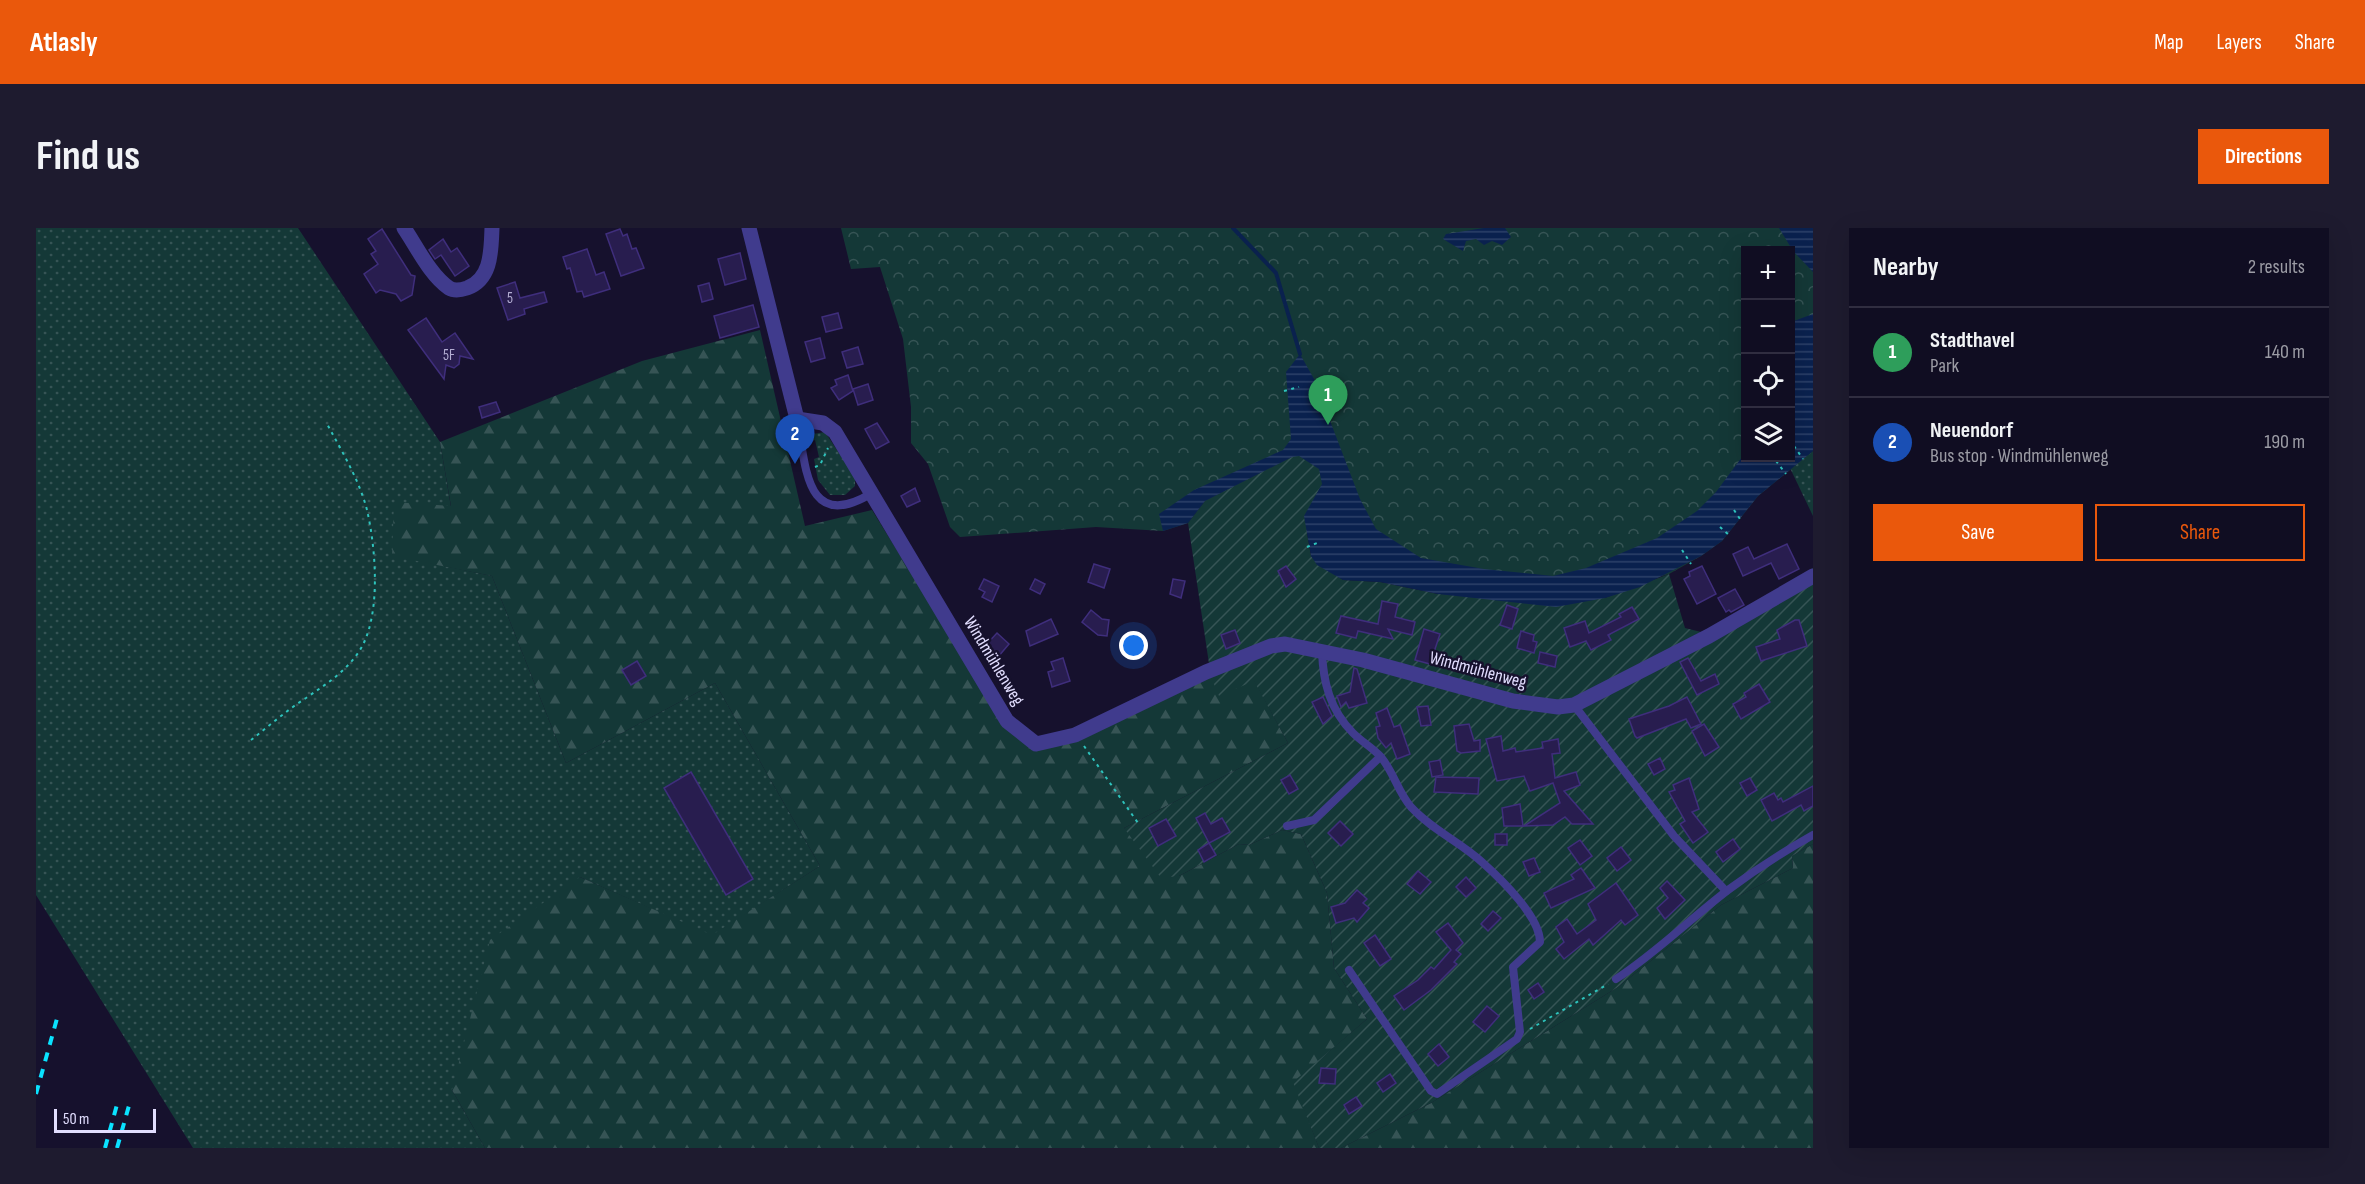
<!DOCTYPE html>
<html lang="en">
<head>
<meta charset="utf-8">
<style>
	:root { --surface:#100d22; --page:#1e1b2f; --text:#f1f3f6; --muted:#9c9ca5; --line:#302d40; --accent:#ea580c }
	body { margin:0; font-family:"Sofia Sans Condensed",sans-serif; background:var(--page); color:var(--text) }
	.controls { position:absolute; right:18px; top:18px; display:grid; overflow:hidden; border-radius:0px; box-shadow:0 6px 24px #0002 }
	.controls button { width:54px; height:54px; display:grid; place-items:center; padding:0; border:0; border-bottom:2px solid var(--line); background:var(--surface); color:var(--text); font:30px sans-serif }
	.scale { position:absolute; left:18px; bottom:15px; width:102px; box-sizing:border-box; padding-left:6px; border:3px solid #e2deff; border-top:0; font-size:16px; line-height:21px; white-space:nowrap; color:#e2deff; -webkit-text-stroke:4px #16112d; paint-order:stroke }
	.you { position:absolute; left:1098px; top:418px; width:21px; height:21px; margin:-15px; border:4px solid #fff; border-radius:50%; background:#1a73e8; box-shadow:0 0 0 9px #1a73e833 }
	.badge { display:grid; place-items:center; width:39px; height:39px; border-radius:50%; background:var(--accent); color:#fff; font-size:20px; font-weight:700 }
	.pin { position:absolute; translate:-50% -50px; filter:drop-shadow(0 2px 3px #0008) }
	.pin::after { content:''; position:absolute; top:32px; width:21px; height:18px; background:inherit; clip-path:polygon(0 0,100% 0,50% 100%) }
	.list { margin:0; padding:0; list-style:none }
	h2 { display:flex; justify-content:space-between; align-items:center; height:78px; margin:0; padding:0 24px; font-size:26px }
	h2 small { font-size:20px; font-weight:400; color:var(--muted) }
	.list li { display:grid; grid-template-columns:39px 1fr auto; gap:18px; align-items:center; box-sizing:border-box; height:90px; padding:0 24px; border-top:2px solid var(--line) }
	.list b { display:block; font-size:22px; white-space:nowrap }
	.list p { margin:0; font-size:20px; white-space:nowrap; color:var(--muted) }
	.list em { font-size:20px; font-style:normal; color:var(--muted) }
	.actions { display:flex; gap:12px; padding:18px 24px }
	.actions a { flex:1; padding:14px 0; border:2px solid var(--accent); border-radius:0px; text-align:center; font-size:21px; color:var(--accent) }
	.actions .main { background:var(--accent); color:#fff }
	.icon { flex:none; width:33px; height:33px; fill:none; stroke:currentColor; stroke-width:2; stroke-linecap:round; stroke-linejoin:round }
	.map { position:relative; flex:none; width:1777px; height:920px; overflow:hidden; border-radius:0px }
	header { display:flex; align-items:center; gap:36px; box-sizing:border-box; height:84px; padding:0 30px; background:var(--accent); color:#fff }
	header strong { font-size:28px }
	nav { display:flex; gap:33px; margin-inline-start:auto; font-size:21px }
	.intro { display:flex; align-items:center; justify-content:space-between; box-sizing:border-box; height:144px; padding:0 36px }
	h1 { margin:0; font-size:42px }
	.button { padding:15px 27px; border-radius:0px; background:var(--accent); color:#fff; font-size:21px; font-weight:700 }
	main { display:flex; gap:36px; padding:0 36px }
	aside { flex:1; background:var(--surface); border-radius:0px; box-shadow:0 6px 24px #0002 }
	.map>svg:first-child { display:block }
	.grass { fill:url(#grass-dots) }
	.forest { fill:url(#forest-firs) }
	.park { fill:url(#park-crowns); fill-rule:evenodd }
	.garden { fill:url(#garden-furrows) }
	.water { fill:url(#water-rules) }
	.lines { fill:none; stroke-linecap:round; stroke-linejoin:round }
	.stream { stroke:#0a214e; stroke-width:4 }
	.building { fill:#281d4f; stroke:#3f2e7c; stroke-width:1.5 }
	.path { stroke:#2ec3bc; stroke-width:2; stroke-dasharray:3 4.5; stroke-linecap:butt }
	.lane { stroke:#403b8d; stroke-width:8 }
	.street { stroke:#403b8d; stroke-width:15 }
	.rail { stroke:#0ae2ff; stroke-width:4; stroke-dasharray:9 8; stroke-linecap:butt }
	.labels { text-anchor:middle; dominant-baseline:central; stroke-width:5; stroke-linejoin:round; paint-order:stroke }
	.number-label { font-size:15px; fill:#b4aed3 }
	.street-label { font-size:18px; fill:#e2deff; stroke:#16112d }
</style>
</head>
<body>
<header>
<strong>Atlasly</strong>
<nav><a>Map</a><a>Layers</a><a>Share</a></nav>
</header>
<div class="intro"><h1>Find us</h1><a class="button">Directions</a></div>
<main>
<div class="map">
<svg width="1777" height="920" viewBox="0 0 1777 920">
	<defs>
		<pattern id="grass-dots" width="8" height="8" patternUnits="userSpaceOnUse" patternTransform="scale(1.5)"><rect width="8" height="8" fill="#143837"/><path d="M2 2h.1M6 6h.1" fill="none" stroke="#365455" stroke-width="1.8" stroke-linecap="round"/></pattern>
		<pattern id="forest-firs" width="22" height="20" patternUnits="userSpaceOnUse" patternTransform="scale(1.5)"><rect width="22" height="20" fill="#143837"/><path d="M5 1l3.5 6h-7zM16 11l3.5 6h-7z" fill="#365455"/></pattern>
		<pattern id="park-crowns" width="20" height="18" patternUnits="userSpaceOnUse" patternTransform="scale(1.5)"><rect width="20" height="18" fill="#143837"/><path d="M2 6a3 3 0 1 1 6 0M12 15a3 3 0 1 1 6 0" fill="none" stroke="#365455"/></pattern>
		<pattern id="garden-furrows" width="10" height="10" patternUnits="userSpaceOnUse" patternTransform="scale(1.5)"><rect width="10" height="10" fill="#143837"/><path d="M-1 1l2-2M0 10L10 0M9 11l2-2" fill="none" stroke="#365455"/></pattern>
		<pattern id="water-rules" width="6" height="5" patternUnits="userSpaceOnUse" patternTransform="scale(1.5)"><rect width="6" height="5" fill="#0a214e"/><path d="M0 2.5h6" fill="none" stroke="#2d4169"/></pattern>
	</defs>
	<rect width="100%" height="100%" fill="#16112d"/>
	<g class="grass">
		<path d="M0 0H262L404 214 415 279 356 327 456 348 530 535 679 455 784 638 676 708 544 649 416 862 449 920H157L0 667Z"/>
		<path d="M789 204 819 249V258L809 267H794L782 252 778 231 783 229 779 212 774 213 777 206Z"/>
		<path d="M1777 223V288L1754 240Z"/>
	</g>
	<g class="forest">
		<path d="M724 102 769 298 836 282 970 499 999 523 1044 512 1175 449 1218 452 1252 515 1088 600 1143 648 1203 616 1213 617 1246 602 1265 606 1291 665 1298 740 1331 791 1258 854 1283 920H449L416 862 454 712 544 649 676 707 784 638 679 455 530 535 456 348 356 328 358 274 415 278 404 214 606 133Z"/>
		<path d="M1777 616V920H1305L1395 875 1582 759 1685 677 1757 640 1756 628Z"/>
	</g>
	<path class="park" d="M805 0H1777V223L1722 268 1686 313 1665 328 1633 346 1520 379 1169 273 1152 295 1127 303 1060 299 924 309 914 299 892 236 875 215V179L867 111 844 39 815 41ZM1710 22H1754V230H1710Z"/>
	<path class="garden" d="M1263 228 1283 241 1286 257 1268 288 1275 328 1307 352 1344 354 1402 366 1569 370 1633 346 1649 400 1669 405 1777 340V616L1756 628 1757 640 1685 677 1582 759 1395 875 1305 920H1283L1257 854 1331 791 1298 740 1291 665 1265 606 1246 602 1213 617 1203 616 1143 648 1125 650 1088 600 1252 515 1218 453 1183 468 1175 449 1152 295 1169 273 1256 229Z"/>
	<g class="water">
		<path d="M1448 0H1469L1475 9 1466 17 1456 13 1448 17 1440 11 1430 13 1427 23 1407 11 1410 6Z"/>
		<path d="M1743 0H1777V44L1757 23Z"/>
		<path d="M1777 86V223L1722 268 1686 313 1665 328 1604 359 1569 370 1520 379 1402 366 1344 354 1307 352 1281 337 1275 328 1268 288 1286 256 1283 241 1263 228 1256 229 1169 273 1152 295 1127 303 1123 286 1158 262 1247 222 1255 211 1250 144 1264 126 1278 151 1324 271 1340 301 1385 330 1448 341 1517 348 1550 340 1621 310 1661 283 1680 264 1709 225 1710 230H1754L1755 94Z"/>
	</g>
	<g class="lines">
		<path class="stream" d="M1197 0 1240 45 1264 126"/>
	</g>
	<g class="building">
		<path d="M346 1 375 47 379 48 376 67 365 73 360 66 344 62 340 65 328 46 342 36 335 26 340 23 332 11Z"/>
		<path d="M584 1 587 8 591 6 596 21 600 20 608 40 585 48 570 6Z"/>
		<path d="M407 11 415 24 421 20 433 38 419 48 405 27 399 31 393 22Z"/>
		<path d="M551 21 560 47 568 44 574 61 548 69 546 63 541 64 534 40 531 41 527 29Z"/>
		<path d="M704 25 710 51 689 57 682 31Z"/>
		<path d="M479 54 484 70 508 64 511 74 488 81 489 86 472 92 461 60Z"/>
		<path d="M673 55 677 71 666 74 662 58Z"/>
		<path d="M717 77 723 99 684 110 678 88Z"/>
		<path d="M802 85 806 100 790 104 786 89Z"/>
		<path d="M390 90 406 114 419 105 437 131 424 128 423 136 418 140 410 137 408 151 372 102Z"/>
		<path d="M784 110 789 130 775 134 769 114Z"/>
		<path d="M822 119 827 136 811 140 806 124Z"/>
		<path d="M812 147 817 163 803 172 795 160 801 157 799 152Z"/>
		<path d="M832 156 837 172 822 177 817 161Z"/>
		<path d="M460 174 464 184 446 190 443 179Z"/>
		<path d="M841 195 853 214 840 221 829 201Z"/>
		<path d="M879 260 884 273 871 279 865 268Z"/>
		<path d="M1751 316 1763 341 1743 351 1735 335 1707 348 1697 326 1712 319 1718 331Z"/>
		<path d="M1058 336 1074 341 1068 360 1052 354Z"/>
		<path d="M1250 338 1260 351 1250 359 1242 343Z"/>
		<path d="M1666 338 1680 366 1661 376 1648 351 1654 348 1653 344Z"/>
		<path d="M948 351 963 358 956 374 946 369 949 364 943 361Z"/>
		<path d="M999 351 1009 356 1004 366 994 361Z"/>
		<path d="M1137 351 1149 353 1145 370 1134 366Z"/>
		<path d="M1699 361 1708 377 1695 384 1693 382 1690 384 1682 370Z"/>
		<path d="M1346 373 1362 376 1359 389 1379 394 1376 407 1352 401 1357 411 1322 403 1320 410 1300 405 1305 388 1342 396Z"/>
		<path d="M1471 377 1482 381 1476 401 1464 397Z"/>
		<path d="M1596 379 1603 391 1572 407 1575 412 1555 422 1550 413 1534 419 1528 400 1549 393 1553 405 1585 389 1583 386Z"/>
		<path d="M1055 382 1066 391 1073 392 1071 408 1062 407 1046 394Z"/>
		<path d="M1015 391 1022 406 994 418 990 403Z"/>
		<path d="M1759 392H1763L1771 418 1725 433 1720 419 1744 411 1741 402Z"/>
		<path d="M1388 401 1404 406 1394 436 1379 432Z"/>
		<path d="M1199 402 1204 415 1190 421 1185 407Z"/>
		<path d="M1485 403 1498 407 1497 413 1501 414 1498 425 1481 420Z"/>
		<path d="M961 405 973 416 962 429 949 418Z"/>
		<path d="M1504 424 1521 428 1519 439 1502 435Z"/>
		<path d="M1027 430 1034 453 1016 459 1012 444 1018 442 1015 434Z"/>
		<path d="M1652 430 1665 453 1679 446 1683 456 1661 467 1644 434Z"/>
		<path d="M601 433 610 448 595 457 586 442Z"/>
		<path d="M1318 440 1321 441 1331 475 1313 480 1310 474 1305 479 1301 468 1314 464Z"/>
		<path d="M1723 456 1734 474 1705 491 1697 476 1710 469 1708 465Z"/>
		<path d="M1287 469 1296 488 1287 496 1276 474Z"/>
		<path d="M1651 469 1665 496 1655 500 1650 491 1601 510 1599 508 1593 491 1633 478Z"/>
		<path d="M1392 478 1395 497 1385 498 1381 479Z"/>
		<path d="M1351 480 1358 499 1364 497 1374 526 1361 531 1355 515 1350 520 1342 510 1340 499 1344 498 1340 485Z"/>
		<path d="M1433 496 1438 513 1444 512V523L1425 525 1421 523 1418 498Z"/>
		<path d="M1668 496 1683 519 1669 528 1656 503Z"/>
		<path d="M1465 508 1467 523 1479 520 1480 524 1507 520 1506 514 1522 511 1524 525 1516 526 1519 550 1540 544 1544 557 1528 563 1557 596H1536L1529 589 1517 597 1488 598 1524 575 1517 555 1494 563 1488 548 1461 553 1450 511Z"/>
		<path d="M1624 530 1629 541 1618 547 1612 536Z"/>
		<path d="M1404 532 1407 547 1396 549 1393 534Z"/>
		<path d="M655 544 717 651 690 667 628 560Z"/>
		<path d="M1254 547 1262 561 1253 566 1245 552Z"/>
		<path d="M1400 549 1443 550 1442 566 1398 564Z"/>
		<path d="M1653 550 1663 581 1656 584 1672 604 1657 615 1644 596 1649 593 1633 564 1639 562 1637 557Z"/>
		<path d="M1714 550 1721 562 1711 568 1704 555Z"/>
		<path d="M1777 558V578L1768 583 1765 577 1736 593 1725 572 1738 565 1742 572 1745 570 1747 574Z"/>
		<path d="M1484 576 1487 598H1468L1466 580Z"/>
		<path d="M1169 585 1175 596 1186 590 1194 604 1173 615 1180 627 1168 634 1162 622 1173 615 1160 590Z"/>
		<path d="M1130 591 1140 608 1122 618 1113 600Z"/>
		<path d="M1304 593 1317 606 1305 618 1292 605Z"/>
		<rect x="1459" y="606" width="12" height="11"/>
		<path d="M1697 611 1704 621 1687 634 1680 624Z"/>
		<path d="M1544 612 1556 628 1544 637 1532 620Z"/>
		<path d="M1585 619 1595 632 1581 643 1571 630Z"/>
		<path d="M1498 630 1504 644 1493 648 1487 634Z"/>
		<path d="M1545 640 1559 660 1515 680 1508 665 1538 651 1535 647Z"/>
		<path d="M1382 643 1395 654 1384 666 1371 656Z"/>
		<path d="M1430 649 1440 660 1430 669 1420 659Z"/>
		<path d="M1631 653 1649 672 1629 691 1621 680 1632 670 1624 660Z"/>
		<path d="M1580 655 1602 687 1589 697 1585 692 1557 717 1553 711 1528 731 1520 721 1528 714 1520 699 1531 691 1541 706 1560 692 1552 676Z"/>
		<path d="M1321 662 1331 671 1327 675 1333 680 1321 694 1318 690 1300 695 1295 679 1309 675Z"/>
		<path d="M1457 683 1465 690 1452 703 1445 696Z"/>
		<path d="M1412 695 1427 715 1420 722 1425 726 1418 734 1421 736 1395 762 1368 782 1358 768 1382 752 1395 739 1398 741 1415 722 1400 704Z"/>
		<path d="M1339 707 1355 731 1344 738 1328 715Z"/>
		<path d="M1502 755 1508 764 1498 771 1492 762Z"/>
		<path d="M1451 778 1463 788 1449 804 1437 794Z"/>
		<path d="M1403 816 1413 829 1402 838 1392 826Z"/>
		<path d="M1285 840 1300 841 1299 856 1283 855Z"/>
		<path d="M1354 846 1360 855 1347 864 1341 855Z"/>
		<path d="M1320 869 1326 878 1313 886 1308 877Z"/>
	</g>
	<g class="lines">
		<g class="path">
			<path d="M1248 163 1263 159"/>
			<path d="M1758 218 1767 231"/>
			<path d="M1740 233 1750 246"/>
			<path d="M779 239 784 237 792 220"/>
			<path d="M1698 282 1704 291"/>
			<path d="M1684 299 1693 307"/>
			<path d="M1271 319 1281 315"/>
			<path d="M1646 322 1655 336"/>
			<path d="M215 512C233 498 251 482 270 470 290 456 307 446 322 425 346 391 340 321 331 282 323 251 305 222 290 194"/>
			<path d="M1048 518 1102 595"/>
			<path d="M1494 801 1572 756"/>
		</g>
		<g class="lane">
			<path d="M761 191C770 237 769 306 836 265"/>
			<path d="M1286 423C1287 454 1294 482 1317 505 1326 514 1337 520 1345 529 1358 545 1362 564 1375 579 1397 603 1425 614 1447 635 1466 652 1504 689 1504 714L1477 739 1484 804 1481 811 1401 866 1395 863 1313 742"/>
			<path d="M1538 477 1638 608 1690 663"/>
			<path d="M1251 598 1278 592 1344 529"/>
			<path d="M1580 751C1620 725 1654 691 1692 662 1719 642 1747 624 1777 607"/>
		</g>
		<g class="street">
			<path d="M368 0C381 19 394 47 413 60 418 63 425 62 431 60 456 51 455 22 456 0"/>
			<path d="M713 0 761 191 787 195 799 204 971 493 1000 516 1039 507 1170 444 1235 418 1249 416 1327 432 1477 473 1522 479 1538 477 1673 408 1777 348"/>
		</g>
		<g class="rail">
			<path d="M0 866 22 787"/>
			<path d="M69 920 82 873"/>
			<path d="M81 920 94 874"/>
		</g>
	</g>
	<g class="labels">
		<g class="number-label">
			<text x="474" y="70">5</text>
			<text x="413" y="127">5F</text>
		</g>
		<g class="street-label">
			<text transform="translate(958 433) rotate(59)">Windmühlenweg</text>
			<text transform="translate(1442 442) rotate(15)">Windmühlenweg</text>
		</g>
	</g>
</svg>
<div class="controls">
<button>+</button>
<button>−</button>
<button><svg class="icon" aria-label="locate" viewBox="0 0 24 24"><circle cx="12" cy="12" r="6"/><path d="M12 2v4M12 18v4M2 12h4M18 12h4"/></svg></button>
<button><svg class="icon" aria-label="layers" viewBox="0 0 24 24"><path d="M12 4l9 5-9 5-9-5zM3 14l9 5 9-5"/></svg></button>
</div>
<div class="scale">50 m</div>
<div class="you"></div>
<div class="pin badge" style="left:1292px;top:197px;background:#2e9e5b">1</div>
<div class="pin badge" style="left:759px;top:236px;background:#1a4fb4">2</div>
</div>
<aside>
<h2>Nearby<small>2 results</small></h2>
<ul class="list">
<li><span class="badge" style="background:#2e9e5b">1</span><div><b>Stadthavel</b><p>Park</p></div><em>140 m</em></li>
<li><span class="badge" style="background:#1a4fb4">2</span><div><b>Neuendorf</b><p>Bus stop · Windmühlenweg</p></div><em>190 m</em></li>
</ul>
<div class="actions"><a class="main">Save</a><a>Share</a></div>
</aside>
</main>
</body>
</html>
